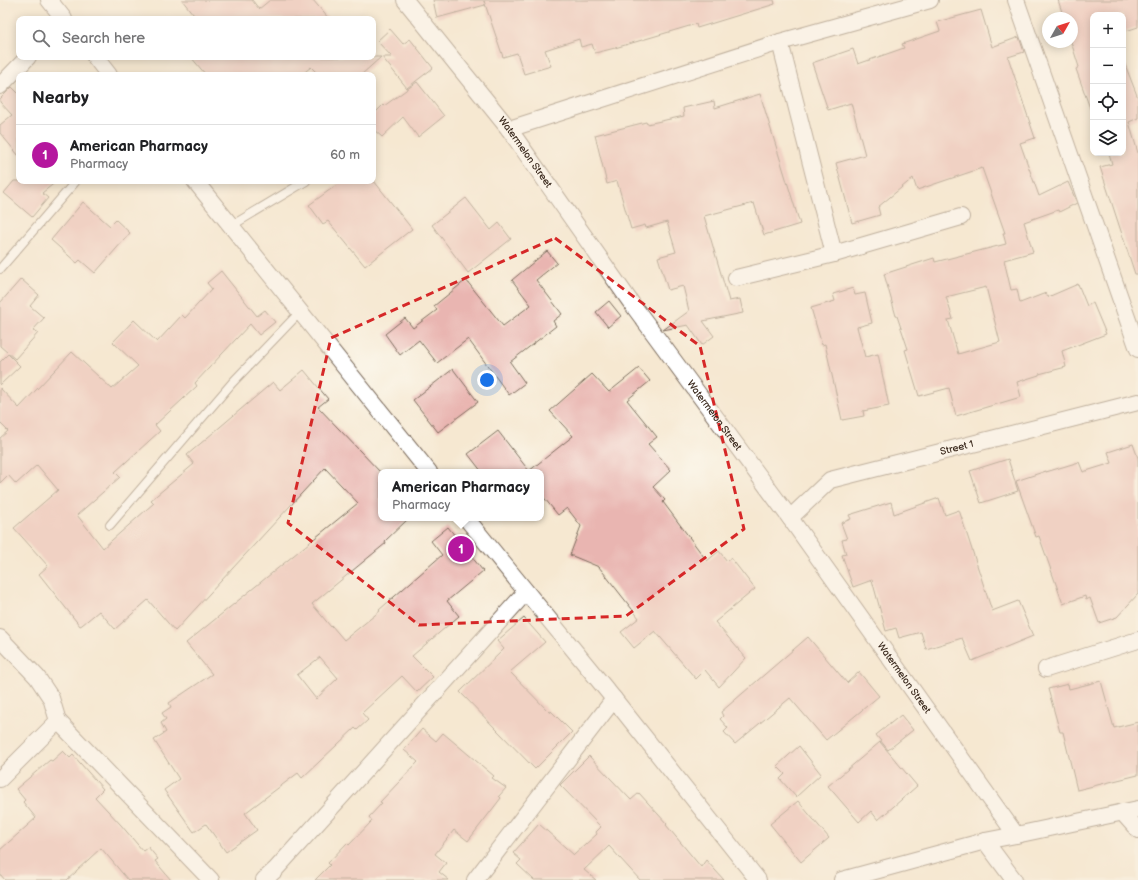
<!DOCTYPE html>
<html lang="en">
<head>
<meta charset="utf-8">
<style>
	:root { --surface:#fff; --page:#f2f2f2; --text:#202124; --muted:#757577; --line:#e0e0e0; --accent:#b5179e }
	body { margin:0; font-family:"Balsamiq Sans",sans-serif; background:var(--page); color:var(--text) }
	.controls { position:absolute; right:12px; top:12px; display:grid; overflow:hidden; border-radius:8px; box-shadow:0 2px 10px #0003 }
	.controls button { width:36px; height:36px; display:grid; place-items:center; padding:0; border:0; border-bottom:1px solid var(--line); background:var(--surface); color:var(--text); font:20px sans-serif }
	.compass { position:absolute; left:1042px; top:12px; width:36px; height:36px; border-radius:50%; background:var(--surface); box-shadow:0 2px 10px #0003; rotate:51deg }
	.you { position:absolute; left:487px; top:380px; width:14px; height:14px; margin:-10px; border:3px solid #fff; border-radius:50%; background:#1a73e8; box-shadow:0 0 0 6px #1a73e833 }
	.badge { display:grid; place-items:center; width:26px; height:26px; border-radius:50%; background:var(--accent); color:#fff; font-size:13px; font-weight:700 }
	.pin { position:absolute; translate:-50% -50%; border:2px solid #fff; box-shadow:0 1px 4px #0006 }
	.popup { position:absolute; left:378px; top:469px; width:166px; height:52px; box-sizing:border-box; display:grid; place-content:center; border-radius:8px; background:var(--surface); filter:drop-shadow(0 1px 3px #0005); font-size:13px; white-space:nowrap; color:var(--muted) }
	.popup b { font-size:15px; color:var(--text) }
	.popup::after { content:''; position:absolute; left:50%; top:100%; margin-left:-8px; border:8px solid transparent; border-top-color:var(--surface) }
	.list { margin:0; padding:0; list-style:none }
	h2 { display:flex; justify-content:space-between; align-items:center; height:52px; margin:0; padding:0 16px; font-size:17px }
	h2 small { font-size:13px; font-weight:400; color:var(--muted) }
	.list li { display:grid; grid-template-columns:26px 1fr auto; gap:12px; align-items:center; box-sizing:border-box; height:60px; padding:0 16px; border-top:1px solid var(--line) }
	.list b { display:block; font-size:15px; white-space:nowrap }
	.list p { margin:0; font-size:13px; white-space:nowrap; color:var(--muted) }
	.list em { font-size:13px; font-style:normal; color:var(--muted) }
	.icon { flex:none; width:22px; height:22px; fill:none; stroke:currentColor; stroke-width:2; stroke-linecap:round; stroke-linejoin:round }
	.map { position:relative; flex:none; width:1138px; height:880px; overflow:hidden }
	.search { position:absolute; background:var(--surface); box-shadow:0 2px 10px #0003; left:16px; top:16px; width:360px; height:44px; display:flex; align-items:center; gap:10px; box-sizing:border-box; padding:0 14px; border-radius:8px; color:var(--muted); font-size:15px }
	.panel { position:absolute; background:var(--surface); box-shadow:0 2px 10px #0003; left:16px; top:72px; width:360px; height:112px; border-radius:8px }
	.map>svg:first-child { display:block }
	.building { fill:#e9b5b1; fill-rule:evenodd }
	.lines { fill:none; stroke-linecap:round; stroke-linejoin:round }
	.service-casing { stroke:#7c6c5d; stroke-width:10 }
	.minor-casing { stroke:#7c6c5d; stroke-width:18 }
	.service { stroke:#fff; stroke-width:8 }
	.minor { stroke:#fff; stroke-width:16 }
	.marked { fill:none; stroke:#d62828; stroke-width:3; stroke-dasharray:8 5; stroke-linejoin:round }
	.labels { text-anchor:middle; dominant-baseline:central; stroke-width:3.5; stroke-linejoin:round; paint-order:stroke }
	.street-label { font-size:10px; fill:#3b2a1e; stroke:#fbf7ec }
</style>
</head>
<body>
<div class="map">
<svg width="1138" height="880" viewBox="0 0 1138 880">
	<rect width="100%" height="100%" fill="#fbf7ec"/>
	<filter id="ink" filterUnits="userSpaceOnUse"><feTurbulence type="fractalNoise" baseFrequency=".025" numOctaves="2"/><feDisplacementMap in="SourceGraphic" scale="8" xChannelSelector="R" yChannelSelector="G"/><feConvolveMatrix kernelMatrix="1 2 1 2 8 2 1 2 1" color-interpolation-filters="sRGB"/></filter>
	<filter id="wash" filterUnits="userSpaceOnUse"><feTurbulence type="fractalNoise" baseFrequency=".012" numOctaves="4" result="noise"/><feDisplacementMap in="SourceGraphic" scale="16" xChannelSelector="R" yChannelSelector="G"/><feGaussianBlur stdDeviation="0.9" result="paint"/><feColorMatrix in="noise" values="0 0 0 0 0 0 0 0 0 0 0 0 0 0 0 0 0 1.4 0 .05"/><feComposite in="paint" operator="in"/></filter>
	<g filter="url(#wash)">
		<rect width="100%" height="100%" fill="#f6e8d1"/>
		<g id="blocks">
			<g class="building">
				<path d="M182 0H252L259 9 270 0H313L329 19H197Z"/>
				<path d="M433 0H774L775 4 697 28 696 24 615 48 595 53 592 44 581 47 579 39 545 50 551 66 524 74 517 53 503 57 484 1 485 5 437 18Z"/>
				<path d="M1058 0H1138V27L1123 32V15H1093V111H1091L1076 69 1079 67 1071 42 1072 18H1064Z"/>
				<path d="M981 10 992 47 1019 37 1024 52 1008 57 1035 138 1020 143 1039 196 1068 182 1077 203 1059 212 1058 210 1024 222 1033 252 1004 260 1011 290 1017 289 1020 303 1046 293 1048 297 1078 284 1087 306 1093 303 1106 334 1062 351 1066 367 1039 374V375L1017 382 1021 397 956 416 949 388 919 396 905 350 908 349 897 316H896L884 274 934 258 935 262 1006 244 1003 233H1005L982 168 917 190 913 178 878 207 880 215 852 223 836 163 865 155 851 103 828 110 812 63 853 49 858 64 904 48 902 44 940 31 937 22ZM986 287 1000 342 958 354 948 320 953 319 946 297Z"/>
				<path d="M390 29 403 44 410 39 433 68 407 88 382 57H392L377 41Z"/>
				<path d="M191 57H381L361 75H319L311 67 301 75H206Z"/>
				<path d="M1123 62H1124L1138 98V118L1129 122 1138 153V274H1135L1100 167 1112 164 1109 153H1123Z"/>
				<path d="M417 82 444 116 418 137 403 117 382 137 373 129V115L383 105 384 106Z"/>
				<path d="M12 87 19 94V156L0 133V125L12 115 0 102V99Z"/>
				<path d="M760 94 800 224 764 235 754 203 704 216 729 301 740 299 743 313 703 321 714 336 702 345 688 325 663 330 689 311 683 286 668 290 658 257 676 252 667 222 646 228 645 225 631 229 617 181 607 184 595 135 646 122 647 124 684 116 683 108 714 101 715 108Z"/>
				<path d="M14 181H57L42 193 48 198 32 217 4 193Z"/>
				<path d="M342 181H374L412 229 365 266 328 221 323 224 309 205Z"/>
				<path d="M466 198 491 230 499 223 511 239 468 273 432 225Z"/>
				<path d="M83 202 110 226 116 220 130 233 95 273 80 260 77 263 51 240Z"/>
				<path d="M547 251 557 263 536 280 562 314 553 321 556 326 510 362 525 383 509 395 468 339 437 363 419 340 400 355 385 334 405 318 413 328 437 310 434 306 466 280 503 326 531 305 512 280Z"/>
				<path d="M221 271 257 316 265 310 275 322 259 335 250 324 195 383 197 386 155 425 160 431 115 472 120 477 77 515 103 548 154 503 151 500 194 464 187 455 273 382 280 390 304 370 328 399 318 407 381 473V518H409L385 541 386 543 312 604 331 627 332 626 344 640 380 611 379 610 442 555 431 541 448 527 483 571 447 601 459 616 412 656 433 677 417 692 402 676 362 713 368 720 357 730 355 728 302 778 298 773 245 813 257 830 226 852 206 824 194 832 164 790 179 779 154 740 166 732 161 723 166 719 162 713 171 707 169 703 212 674 186 643 358 503 325 468 175 631 148 600 115 629 99 611 82 625 80 626 39 574 48 566 14 528 58 490 37 465 16 484 8 475 0 483V438L8 431 0 423V388L19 408 72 352 112 389 138 366 113 342 134 320 157 342 182 315 185 318 212 289 207 283ZM320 657 338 678 316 699 297 675Z"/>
				<path d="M21 279 39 295 30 306 44 318 33 330 38 333 15 359 0 346V303Z"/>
				<path d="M853 288 855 295 865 293 872 323 857 327 865 357 878 354 889 406 863 411 864 416 842 420 825 344 822 345 811 308 835 301 833 294Z"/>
				<path d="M609 301 621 316 608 327 596 312Z"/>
				<path d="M8 354 20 366 0 385V362Z"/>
				<path d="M639 368 650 381 627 400 657 437 648 444 671 470 653 487 665 500 663 502 707 561 719 551 727 561 731 558 755 589 715 622 746 658 719 687 705 670 696 679 655 631 634 648 621 632 639 618 599 567 570 555 581 526 567 508 558 515 541 494V472H482L468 454 498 431 529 471 573 436 550 411 592 374 609 392Z"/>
				<path d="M453 369 478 402 438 432 413 400Z"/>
				<path d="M1133 444 1138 458V594L1117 617 1099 623 1090 598 1086 600 1085 596 1063 604 1039 536 1036 537 1016 481 1046 471V472L1079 462 1083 472 1112 463 1108 452Z"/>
				<path d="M1008 459 1018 491 981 503 970 471Z"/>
				<path d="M939 498 945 515 959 510 992 611 1018 601 1033 636 972 661 962 638 926 649 921 632 899 638 896 628 886 631 872 580 853 587 842 555 846 554 842 540 847 539 841 523 851 519 849 515 891 502 894 514Z"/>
				<path d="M524 618 545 642 510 672 550 713 551 711 572 732 535 769 460 692 504 649 497 641Z"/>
				<path d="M808 637 847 683 859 672 879 696 826 740 790 698 735 744 724 732 728 728 720 719 723 716 721 712Z"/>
				<path d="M1101 681 1114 728 1138 722V775L1077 790 1063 732H1060L1048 689 1068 684 1069 689Z"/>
				<path d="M901 715 913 730 888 750 876 735Z"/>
				<path d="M422 729 436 741 443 733 494 776 492 778 506 788 499 796 501 798 468 841 454 830 435 854 446 863 439 872 449 880H315L330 865 328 863 347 843 349 845 372 821 369 817 382 803 380 802 418 762 404 750Z"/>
				<path d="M880 742 917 786 878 820 871 811 859 822 828 786Z"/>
				<path d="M799 746 821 774 796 797 780 779 785 774 777 766Z"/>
				<path d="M63 751 70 758 73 755 103 789 95 797 121 825 143 851 148 847 158 859 155 861 171 880H128L101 848 76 871V872L67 880H5L0 874V850L36 818 23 802 25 800 16 789 50 760 52 761Z"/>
				<path d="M589 756 631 800 639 793 667 824 666 825 701 867 706 860 724 880H640L609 846 584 870 596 880H534L517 864 521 860 513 853 539 824 574 855 597 834 596 832 601 827 560 785Z"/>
				<path d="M798 801 829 838 801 862 770 824Z"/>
			</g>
		</g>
	</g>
	<g filter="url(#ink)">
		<use href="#blocks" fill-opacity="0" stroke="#7c6c5d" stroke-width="1"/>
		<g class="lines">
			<g class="service-casing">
				<g id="service">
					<path d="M231 226 306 181"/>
					<path d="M0 269 76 181"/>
					<path d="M110 525 232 383 300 312"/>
				</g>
			</g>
			<g class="minor-casing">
				<g id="minor">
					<path d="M49 0 64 19"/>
					<path id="s1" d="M405 0 509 129 632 304 790 518 1016 835"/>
					<path d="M1016 0 1138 349"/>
					<path d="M780 42 834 254"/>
					<path d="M95 57 109 75"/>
					<path d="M0 86 28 57"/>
					<path d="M509 129 780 42 930 0"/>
					<path d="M195 181 429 472"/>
					<path d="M736 278 834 254 961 217"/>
					<path d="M466 518 614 699 758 880"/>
					<path id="s2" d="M790 518 830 480 1138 402"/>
					<path d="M0 638 37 677 51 698 58 721 211 880"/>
					<path d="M1046 669 1138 640"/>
					<path d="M0 779 58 721"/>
					<path d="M1122 812 1138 830"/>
					<path d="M985 841 1014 880"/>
					<path d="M264 880 275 870 526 592"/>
					<path d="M475 880 614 699"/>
					<path d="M842 880 985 841 1016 835 1138 809"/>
				</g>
			</g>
			<use href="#service" class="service"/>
			<use href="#minor" class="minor"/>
		</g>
	</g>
	<path d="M0 0H1138V880H0ZM555 238 700 346 744 529 626 616 419 625 288 523 331 338Z" fill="#f6e8d1" fill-opacity=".55" fill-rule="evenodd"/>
	<path class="marked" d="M555 238 700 346 744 529 626 616 419 625 288 523 331 338Z"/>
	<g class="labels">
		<g class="street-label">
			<text stroke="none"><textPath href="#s1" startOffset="194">Watermelon Street</textPath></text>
			<text stroke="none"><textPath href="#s1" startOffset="518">Watermelon Street</textPath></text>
			<text stroke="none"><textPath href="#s2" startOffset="186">Street 1</textPath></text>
			<text stroke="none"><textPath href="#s1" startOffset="842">Watermelon Street</textPath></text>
		</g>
	</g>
</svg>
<div class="controls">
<button>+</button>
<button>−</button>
<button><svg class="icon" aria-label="locate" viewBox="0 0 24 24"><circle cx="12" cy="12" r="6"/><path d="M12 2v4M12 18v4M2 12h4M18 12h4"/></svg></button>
<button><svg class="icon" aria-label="layers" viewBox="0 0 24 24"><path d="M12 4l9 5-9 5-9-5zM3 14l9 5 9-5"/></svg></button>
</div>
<svg class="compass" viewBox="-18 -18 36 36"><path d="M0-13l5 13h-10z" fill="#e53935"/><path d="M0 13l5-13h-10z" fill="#757577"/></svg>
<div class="you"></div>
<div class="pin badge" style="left:461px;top:549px">1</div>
<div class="popup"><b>American Pharmacy</b>Pharmacy</div>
<div class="search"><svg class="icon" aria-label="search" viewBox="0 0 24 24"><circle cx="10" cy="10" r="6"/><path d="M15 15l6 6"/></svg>Search here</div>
<section class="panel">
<h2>Nearby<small></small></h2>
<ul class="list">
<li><span class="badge">1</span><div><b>American Pharmacy</b><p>Pharmacy</p></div><em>60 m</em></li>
</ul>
</section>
</div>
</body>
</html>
